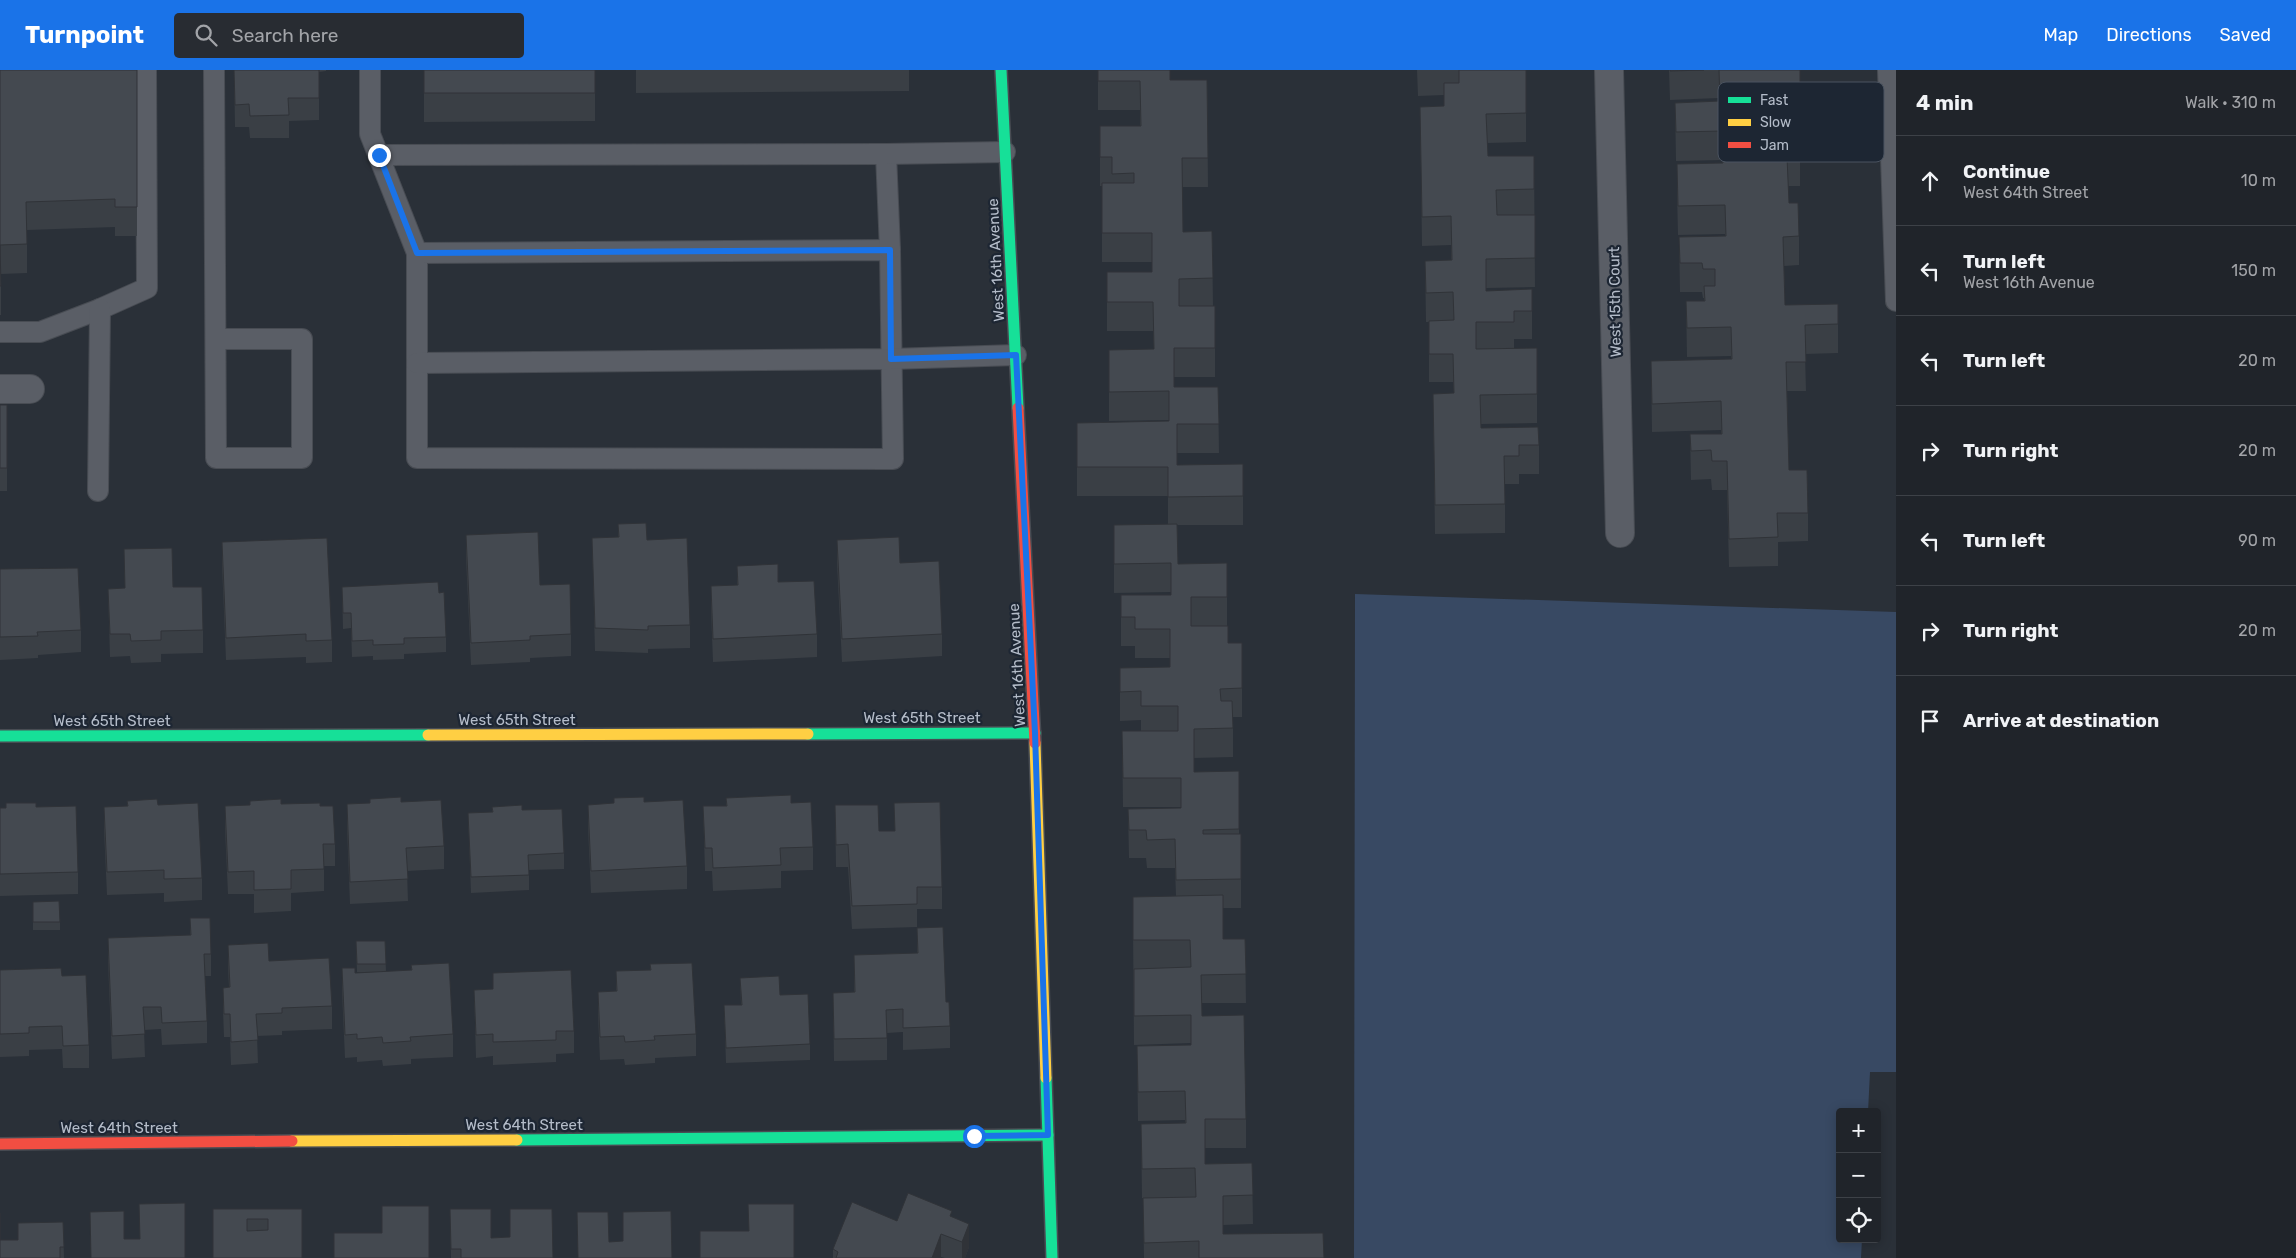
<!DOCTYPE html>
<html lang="en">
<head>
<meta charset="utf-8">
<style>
	:root { --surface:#20242a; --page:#282c32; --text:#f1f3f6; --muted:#a2a4a8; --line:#3d4147; --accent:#1a73e8 }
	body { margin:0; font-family:Rubik,sans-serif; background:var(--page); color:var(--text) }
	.controls { position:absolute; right:15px; bottom:15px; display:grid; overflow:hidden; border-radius:5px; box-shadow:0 2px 12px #0003 }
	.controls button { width:45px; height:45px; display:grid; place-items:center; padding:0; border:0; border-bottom:1px solid var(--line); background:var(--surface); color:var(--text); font:25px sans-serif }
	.stop { position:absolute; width:15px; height:15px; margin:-11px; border:4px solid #1a73e8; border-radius:50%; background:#fff }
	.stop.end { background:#1a73e8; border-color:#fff; box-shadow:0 1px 5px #0008 }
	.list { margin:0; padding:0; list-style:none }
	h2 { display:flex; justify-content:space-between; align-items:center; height:65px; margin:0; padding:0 20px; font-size:21px }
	h2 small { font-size:16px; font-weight:400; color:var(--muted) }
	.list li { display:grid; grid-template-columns:32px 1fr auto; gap:15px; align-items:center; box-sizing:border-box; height:90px; padding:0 20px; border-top:1px solid var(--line) }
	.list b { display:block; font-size:19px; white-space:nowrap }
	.list p { margin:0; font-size:16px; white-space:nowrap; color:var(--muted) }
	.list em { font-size:16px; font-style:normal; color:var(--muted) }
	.icon { flex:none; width:28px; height:28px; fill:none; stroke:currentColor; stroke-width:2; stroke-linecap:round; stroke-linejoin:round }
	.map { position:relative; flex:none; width:1896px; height:1188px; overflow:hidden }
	header { display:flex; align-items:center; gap:30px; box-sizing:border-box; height:70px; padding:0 25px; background:var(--accent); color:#fff }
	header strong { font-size:24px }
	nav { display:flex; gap:28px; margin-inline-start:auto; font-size:18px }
	.search { width:350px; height:45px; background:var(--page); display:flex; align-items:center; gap:12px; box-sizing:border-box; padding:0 18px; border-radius:5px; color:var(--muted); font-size:19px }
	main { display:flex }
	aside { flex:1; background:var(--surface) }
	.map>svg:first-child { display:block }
	.water { fill:#384963 }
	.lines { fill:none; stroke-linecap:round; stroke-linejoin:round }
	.lane-casing { stroke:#484c53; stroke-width:22 }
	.street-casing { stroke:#484c53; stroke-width:30 }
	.fast-casing { stroke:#484c53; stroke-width:14 }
	.slow-casing { stroke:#484c53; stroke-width:14 }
	.jam-casing { stroke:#484c53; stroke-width:14 }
	.lane { stroke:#5a5e66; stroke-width:20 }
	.street { stroke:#5a5e66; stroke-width:28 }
	.fast { stroke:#16e098; stroke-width:11 }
	.slow { stroke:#ffcf43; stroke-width:11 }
	.jam { stroke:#f24e42; stroke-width:11 }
	.wall { fill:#3a3f45 }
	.shaded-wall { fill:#303338 }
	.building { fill:#444950; stroke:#303338; fill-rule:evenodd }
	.route { stroke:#1a73e8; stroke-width:6 }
	.labels { text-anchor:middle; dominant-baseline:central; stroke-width:4.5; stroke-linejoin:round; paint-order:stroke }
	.street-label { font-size:15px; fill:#b4bcc9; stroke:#1d2633 }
	.key { fill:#1d2633; stroke:#4a5360; stroke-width:1 }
	.key-label { font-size:14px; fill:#b4bcc9 }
</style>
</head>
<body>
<header>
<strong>Turnpoint</strong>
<div class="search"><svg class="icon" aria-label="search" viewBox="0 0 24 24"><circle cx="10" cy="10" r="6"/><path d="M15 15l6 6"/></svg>Search here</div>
<nav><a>Map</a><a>Directions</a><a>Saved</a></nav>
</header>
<main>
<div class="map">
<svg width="1896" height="1188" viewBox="0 0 1896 1188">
	<rect width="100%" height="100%" fill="#2a3038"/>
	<path class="water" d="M1355 524 1896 542V1002H1870L1868 1042H1840V1169H1862L1861 1188H1354Z"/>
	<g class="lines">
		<g class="lane-casing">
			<g id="lane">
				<path d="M214 0 216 388H302V269H216"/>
				<path d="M370 0V64L417 183V388L893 389 890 180 417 183"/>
				<path d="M1888 0 1896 231"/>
				<path d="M886 84 890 180"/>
				<path d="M379 85 886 84 1005 82"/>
				<path d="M0 262H40L100 239 147 218 146 0"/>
				<path d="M417 293 891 289 1016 285"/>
				<path d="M98 421 100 239"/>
			</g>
		</g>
		<g class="street-casing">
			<g id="street">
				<path d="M1609 0 1620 463"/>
				<path d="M0 319H30"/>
			</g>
		</g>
		<g class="fast-casing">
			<g id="fast">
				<path d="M1001 0 1018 338"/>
				<path d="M808 664 1035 663"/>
				<path d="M0 666 428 665"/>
				<path d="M1046 1008 1052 1188"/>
				<path d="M517 1070 1048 1065"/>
			</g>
		</g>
		<g class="slow-casing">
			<g id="slow">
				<path d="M428 665 808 664"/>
				<path d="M1035 673 1046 1008"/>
				<path d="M292 1071 517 1070"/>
			</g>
		</g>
		<g class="jam-casing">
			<g id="jam">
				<path d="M1018 338 1035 673"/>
				<path d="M0 1074 292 1071"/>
			</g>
		</g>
		<use href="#lane" class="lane"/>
		<use href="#street" class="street"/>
		<use href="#fast" class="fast"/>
		<use href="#slow" class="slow"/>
		<use href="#jam" class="jam"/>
	</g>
	<g class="wall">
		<path d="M0 0H137V166H115V157L27 160V203L1 204V245H0Z"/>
		<path d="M234 0H326V1L319 2V50L289 51V68H250L249 57H235Z"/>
		<path d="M424 0H595V51L424 52Z"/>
		<path d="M636 0H909V21L636 23Z"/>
		<path d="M1098 0 1170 10H1207L1208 117H1182L1183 162 1212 161 1213 236H1215V307H1174V317H1218L1219 383H1177V395L1243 394V455H1177L1178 494 1227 493V556H1191L1228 573H1242V647H1233V687L1194 688V702L1239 701V764H1241V838H1223V869H1245L1246 933H1202V946L1246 1049V1078H1205V1094L1252 1093 1253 1154 1223 1155V1164L1324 1188H1144L1143 1128 1195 1127 1142 1128 1141 1054 1185 1053V1050L1138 1051 1137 976 1191 975V973L1134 975 1133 856 1176 826 1175 798H1147L1146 788H1129L1128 739 1181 738V737H1123L1122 661H1141V650L1120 651V598L1170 597V588H1135V576H1121V525H1171V522L1114 523V455H1168V426H1077V381L1169 351V350L1109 351V280L1154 279 1153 261H1107V202H1152V192H1102V116H1100V56H1140V40H1098Z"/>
		<path d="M1417 0H1526V72L1487 73 1488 86H1534L1535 217 1486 218V221L1532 241V269H1514V279L1537 278V353L1481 354V358L1539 375V404H1519V414H1505V463L1435 464 1433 324 1454 323 1453 312H1429V252H1426L1425 191 1451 190V175L1422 176 1420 37 1444 36V25L1418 26Z"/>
		<path d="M1669 0H1800V56H1778V66L1800 87V116H1788L1789 133 1799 166V195L1784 196 1785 235 1838 254V283L1805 284 1806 321H1787L1789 400 1808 443V471L1778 472V496L1729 497 1727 420H1712L1711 409 1691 410 1690 364H1721V360L1652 362 1651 291 1731 289V286L1687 287 1686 231H1704V228H1703L1702 222H1680L1679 167 1725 166V164L1678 165 1677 123V94L1722 93V90L1676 91 1675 33 1719 31V28L1670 30Z"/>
		<path d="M1831 57H1859V85H1832Z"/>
		<rect x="0" y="335" width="7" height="86"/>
		<path d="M618 454 647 470 690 555V578L648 579V583L595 581 592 468 618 467Z"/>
		<path d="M466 465 540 515 571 564V586L530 588V592L471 595 466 487Z"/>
		<path d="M837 470 900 493 942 564V586L842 592 837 493Z"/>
		<path d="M222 472 332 570V592L306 593V587L226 590 222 495Z"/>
		<path d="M124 479 173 517 203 560V583L161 584V592L131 593 130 586 110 587 108 519 125 518Z"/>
		<path d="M737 496 778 512 817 564V587L713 592 711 539V516L737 515Z"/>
		<path d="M0 499 81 560V582L38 585V588L0 590Z"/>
		<path d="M342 517 439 523 446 567V582L404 584V589L373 590V586L352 587 351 558 343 559Z"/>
		<path d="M726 728 791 733 813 777V800L781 801V818L713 821 712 801H705L703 736H726Z"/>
		<path d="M127 731 158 735 202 808V830L164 832V823L107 825 104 760V737L127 736Z"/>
		<path d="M401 732 444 776V799L407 801 408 831 350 834 347 757V734Z"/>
		<path d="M644 732 687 796V819L591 823 588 757V735Z"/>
		<path d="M894 733 942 817V839H917V857L852 859 848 797H836L835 735 879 761H895Z"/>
		<path d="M281 734 320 736 335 774V796H324V821L291 823V841L254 843V824H228L225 759V736Z"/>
		<path d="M36 737 78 802V824L0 826V738Z"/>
		<path d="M492 737 522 740 564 783V799L529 800V820L471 823 468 743 492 742Z"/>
		<path d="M33 832 60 852V860H33Z"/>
		<path d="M190 848 211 884V906H205L207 951V973L162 975 161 959 144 960 145 987 112 989 108 891V868L190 865Z"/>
		<path d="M917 858 946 932 950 956V978L903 980V962L887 963V990L834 991 833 923 854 922V885L917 883Z"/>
		<path d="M356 871H385L386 902 411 900V895L453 964V987L411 989V994L383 996 382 990 357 992V987L345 988 342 921V898L355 903 386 902H357Z"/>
		<path d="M228 875 269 891 332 936V959L282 961V965L257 966 258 993 231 995 230 967H224L223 940V918L229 917 228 898Z"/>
		<path d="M650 894 696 964V986L655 988V993L625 995 624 989 600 990 598 945V922L616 921V901L650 900Z"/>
		<path d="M0 900 62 906 89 975V998H63L62 979 29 980V986L0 987Z"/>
		<path d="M493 903 574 961V983L556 984V992L493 995V986L476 988 474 920 493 919Z"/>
		<path d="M740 908 780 925 810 974V990L726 993 724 935H741Z"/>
		<rect x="213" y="1139" width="89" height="49"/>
		<path d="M450 1139 491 1168 510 1167V1139L553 1188H451Z"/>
		<path d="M952 1147 969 1177 965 1188H945L941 1187V1188H833V1179L897 1151Z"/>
		<path d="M63 1152 64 1188H0V1170H18Z"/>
	</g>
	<g class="shaded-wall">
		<path d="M969 1154V1177L965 1188H962V1172Z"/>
		<path d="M941 1164V1188H932Z"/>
	</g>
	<g class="building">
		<path d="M0 0H137V137H115V129L26 132 27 174 0 175 1 216H0Z"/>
		<path d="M234 0H319V28H288L289 45 250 46 249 34 235 35Z"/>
		<rect x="424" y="0" width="171" height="23"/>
		<path d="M1098 0H1170V10H1207L1208 88H1182L1183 162 1212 161 1213 208 1179 209V236H1215V278H1174V317H1218L1219 354H1177V395L1243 394V426L1168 427V397H1077V353L1169 351V321L1109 322V280L1154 279 1153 232H1107V202H1152V163H1102V113H1134V103L1112 104V87H1100V56H1141L1140 11H1098Z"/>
		<path d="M1459 0H1526V43L1486 44 1488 86H1534V119L1496 120 1497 145H1535V188L1486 189V221L1532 219V241H1514V252H1476V279L1537 278V324L1480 325 1481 358 1538 357 1539 375H1519V386H1504L1505 434 1435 435 1433 324 1454 323 1453 284H1429V251L1454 250 1453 222 1426 223 1425 191 1452 190 1451 146 1422 147 1420 37 1444 36V13H1459Z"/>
		<path d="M1670 0H1704L1670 1Z"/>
		<path d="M1719 0H1800V27H1777L1778 66H1800V87H1787L1789 133H1798L1799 166 1783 167 1785 235 1838 234V254L1805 255 1806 292H1786L1789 400H1807L1808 443H1777L1778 467 1729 469 1727 391H1712L1711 380 1691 381 1690 364H1722L1721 331 1652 334 1651 291 1732 289 1731 257 1687 258 1686 231H1705L1704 216H1715V199H1703L1702 193H1680L1679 167 1726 166 1725 135 1678 136 1677 94 1723 93 1722 61 1676 62 1675 33 1720 31Z"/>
		<rect x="0" y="335" width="7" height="63"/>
		<path d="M646 453 647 470 687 468 690 555 648 556V560L595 558 592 468 619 467 618 454Z"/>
		<path d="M1177 454 1178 494 1227 493V527H1191V556H1228V573H1242V618L1220 619 1221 631H1232L1233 658 1194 659V702L1239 701V759L1203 760V764H1241V809L1176 810 1175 769 1147 770 1146 760H1129L1128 739 1181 738V708H1123L1122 661H1178V636H1141V621L1120 622V598L1170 597V559H1135V547H1121V525H1171V493L1114 494V455Z"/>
		<path d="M538 462 540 515 570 514 571 564 530 566V570L471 573 466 465Z"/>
		<path d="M899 467 900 493 939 491 942 564 842 569 837 470Z"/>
		<path d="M327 468 332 570 306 571V564L226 568 222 472Z"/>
		<path d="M172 478 173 517H202L203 560 161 561V570L131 571 130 564H110L108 519 125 518 124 479Z"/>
		<path d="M778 494V512L814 511 817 564 713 569 711 516 738 515 737 496Z"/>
		<path d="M78 498 81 560 37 562 38 566 0 567V499Z"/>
		<path d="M438 512 439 523 444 522 446 567 404 568V574L373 575V570L352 571 351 543H343L342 517Z"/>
		<path d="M791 725V733L811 732 813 777 780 778 781 795 713 798 712 778H705L703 736H727L726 728Z"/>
		<path d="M401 727V732L441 730 444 776 406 778 408 809 350 812 347 734 370 733V729Z"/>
		<path d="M644 727V732L683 730 687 796 591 801 588 735 614 733V728Z"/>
		<path d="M157 729 158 735 198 733 202 808 164 809V800L107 802 104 737 128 736 127 731Z"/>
		<path d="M281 729V734L320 733V736H333L335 774H323L324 799 291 800V819L254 820V801L228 802 225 736 250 735V731Z"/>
		<path d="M940 732 942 817H917V834L852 836 848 774 836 775 835 735H878L879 761H895L894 733Z"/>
		<path d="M6 733H36V737L76 736 78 802 0 804V738H6Z"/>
		<path d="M522 735V740L562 739 564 783 528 785 529 805 471 807 468 743 493 742 492 737Z"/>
		<path d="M1223 825V869H1245L1246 904 1201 905 1202 946 1244 945 1246 1049H1205V1094L1252 1093 1253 1125 1223 1126V1164L1323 1163 1324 1188H1199V1171L1144 1173 1143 1128 1196 1127 1195 1098 1142 1099 1141 1054 1186 1053 1185 1021 1138 1022 1137 976 1191 975V945L1134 946V899L1191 897 1190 870H1133V827Z"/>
		<path d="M59 831 60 852H33V832Z"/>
		<path d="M190 848H210L211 884H204L207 951 162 953 161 937H143L145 964 112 966 108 868 191 865Z"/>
		<path d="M943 857 946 932H949L950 956 903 958V939L886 940 887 968 834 969 833 923 855 922 854 885 918 883 917 858Z"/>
		<path d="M356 871H385L386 894H357Z"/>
		<path d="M268 873 269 891 329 888 332 936 282 938V943L256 944 258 970 231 972 230 944H224L223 918 230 917 228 875Z"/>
		<path d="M449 893 453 964 410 967 411 971 383 973 382 967 357 969V964L345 965 342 898H355V903L412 900 411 895Z"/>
		<path d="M692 893 696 964 654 966 655 970 625 972 624 966 600 967 598 922 617 921 616 901 651 900 650 894Z"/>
		<path d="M61 898 62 906 86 905 89 975 63 976 62 956 29 957V963L0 964V900Z"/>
		<path d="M571 900 574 961H556V970L493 972V964L476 965 474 920 493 919V903Z"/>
		<path d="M779 906 780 925 808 924 810 974 726 978 724 935H742L740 908Z"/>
		<path d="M908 1123 952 1141 950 1146 969 1154 962 1172 941 1164 932 1188H836L838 1182 833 1179 852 1132 897 1151Z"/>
		<path d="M185 1133V1188H91L90 1142 124 1141V1169H140L139 1134Z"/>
		<path d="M748 1134H794V1188H700V1161H749Z"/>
		<path d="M382 1136H429V1188H334V1163H382Z"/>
		<path d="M213 1139H302V1188H213ZM247 1149H268V1160L247 1161Z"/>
		<path d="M450 1139H491V1168L510 1167V1139H552L553 1188H461V1179H451Z"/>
		<path d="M671 1141 672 1188H578L577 1142H608L609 1172 623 1171V1142Z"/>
		<path d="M0 1143V1170H18V1153L63 1152 64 1177H60V1188H0Z"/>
	</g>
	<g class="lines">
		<path class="route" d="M379 85 417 183 890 180 891 289 1016 285 1035 663 1048 1065 974 1066"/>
	</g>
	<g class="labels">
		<g class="street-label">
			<text transform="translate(996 190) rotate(-93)">West 16th Avenue</text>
			<text transform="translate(1615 232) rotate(-91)">West 15th Court</text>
			<text transform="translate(1017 595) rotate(-93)">West 16th Avenue</text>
			<text x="922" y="648">West 65th Street</text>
			<text x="517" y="650">West 65th Street</text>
			<text x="112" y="651">West 65th Street</text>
			<text x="524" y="1055">West 64th Street</text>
			<text x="119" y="1058">West 64th Street</text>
		</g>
	</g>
	<rect x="1718" y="12" width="166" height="80" rx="8" class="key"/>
	<rect x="1728" y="27" width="23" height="6" fill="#16e098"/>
	<rect x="1728" y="49" width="23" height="7" fill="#ffcf43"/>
	<rect x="1728" y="72" width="23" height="6" fill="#f24e42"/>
	<g class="key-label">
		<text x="1760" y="35">Fast</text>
		<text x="1760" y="57">Slow</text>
		<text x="1760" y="80">Jam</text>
	</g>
</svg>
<div class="controls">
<button>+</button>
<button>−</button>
<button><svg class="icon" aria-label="locate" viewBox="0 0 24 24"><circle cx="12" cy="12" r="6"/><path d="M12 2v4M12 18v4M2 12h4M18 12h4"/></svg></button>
</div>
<div class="stop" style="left:974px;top:1066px"></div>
<div class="stop end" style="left:379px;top:85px"></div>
</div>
<aside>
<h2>4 min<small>Walk · 310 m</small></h2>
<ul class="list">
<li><svg class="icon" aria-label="ahead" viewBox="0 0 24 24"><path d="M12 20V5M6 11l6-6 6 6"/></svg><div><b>Continue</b><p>West 64th Street</p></div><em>10 m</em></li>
<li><svg class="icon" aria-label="left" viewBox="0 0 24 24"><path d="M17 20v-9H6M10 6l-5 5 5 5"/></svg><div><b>Turn left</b><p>West 16th Avenue</p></div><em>150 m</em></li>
<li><svg class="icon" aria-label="left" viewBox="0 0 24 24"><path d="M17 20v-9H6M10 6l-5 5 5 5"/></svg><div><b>Turn left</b></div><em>20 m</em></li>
<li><svg class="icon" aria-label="right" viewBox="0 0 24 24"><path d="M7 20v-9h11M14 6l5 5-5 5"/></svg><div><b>Turn right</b></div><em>20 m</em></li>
<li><svg class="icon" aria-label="left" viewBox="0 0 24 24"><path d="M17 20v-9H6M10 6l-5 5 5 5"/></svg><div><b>Turn left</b></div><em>90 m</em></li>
<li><svg class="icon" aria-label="right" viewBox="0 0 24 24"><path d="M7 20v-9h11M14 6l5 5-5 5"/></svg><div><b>Turn right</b></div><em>20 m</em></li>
<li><svg class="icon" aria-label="arrive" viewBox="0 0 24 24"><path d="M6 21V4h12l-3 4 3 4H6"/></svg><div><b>Arrive at destination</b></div></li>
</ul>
</aside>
</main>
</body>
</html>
